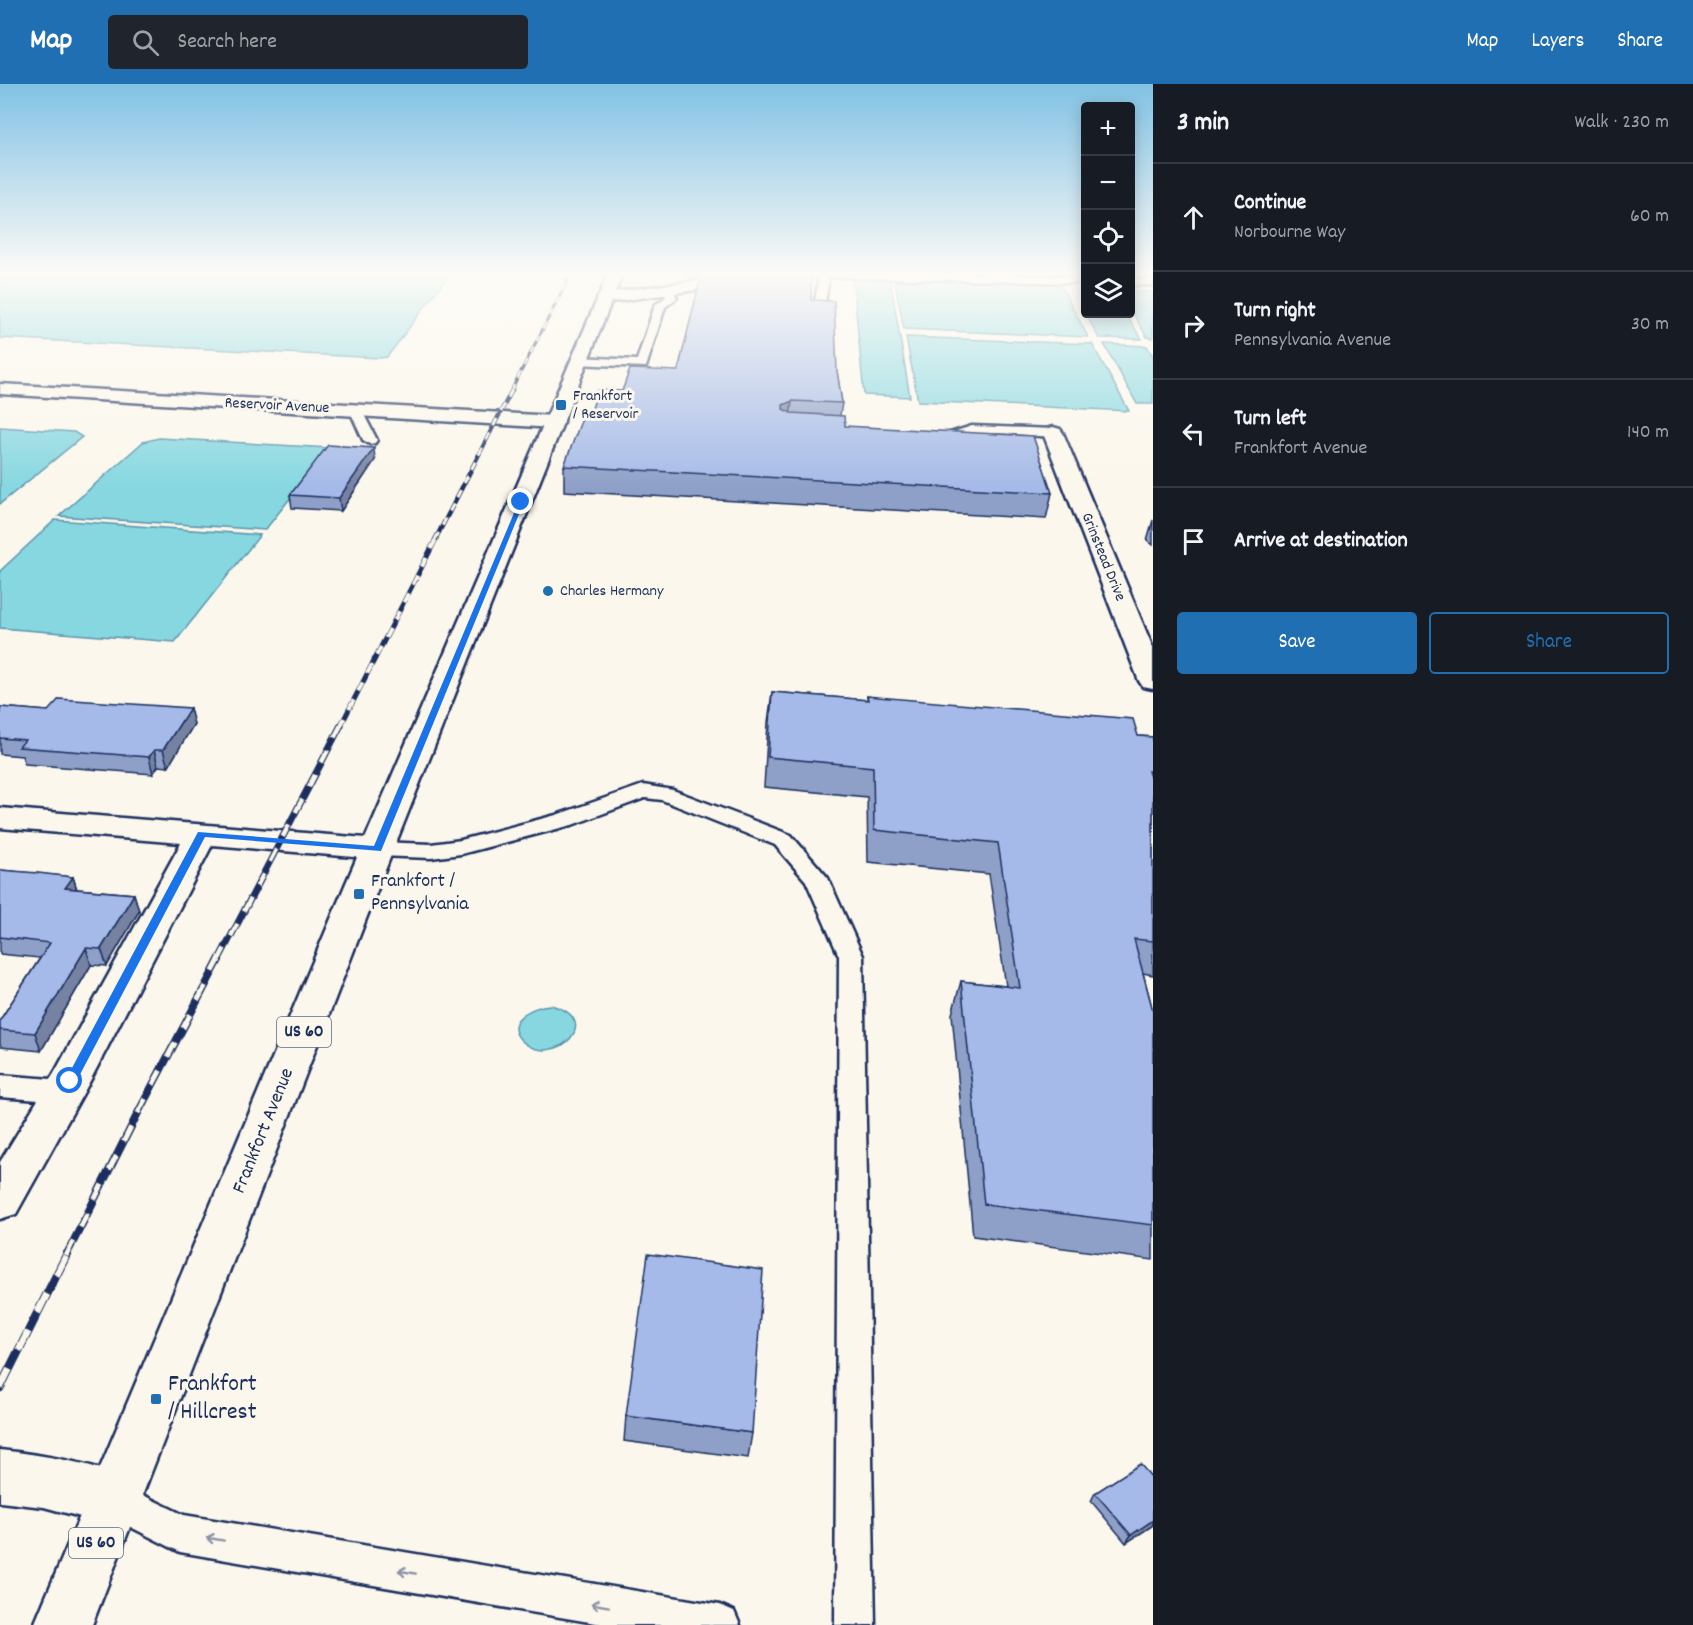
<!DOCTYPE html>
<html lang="en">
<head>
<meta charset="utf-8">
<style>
	:root { --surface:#171b24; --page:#20242c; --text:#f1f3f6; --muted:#9ea1a6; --line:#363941; --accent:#1f6fb2 }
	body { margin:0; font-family:Dekko,sans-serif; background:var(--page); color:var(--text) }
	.controls { position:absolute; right:18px; top:18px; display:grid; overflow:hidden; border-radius:6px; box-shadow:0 3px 15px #0003 }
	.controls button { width:54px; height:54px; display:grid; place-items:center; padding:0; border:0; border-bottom:2px solid var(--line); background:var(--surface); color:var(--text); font:30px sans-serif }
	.stop { position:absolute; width:18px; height:18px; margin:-14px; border:4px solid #1a73e8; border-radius:50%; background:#fff }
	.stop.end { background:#1a73e8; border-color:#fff; box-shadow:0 2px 6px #0008 }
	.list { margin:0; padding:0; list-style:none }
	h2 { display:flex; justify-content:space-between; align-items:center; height:78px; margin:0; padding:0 24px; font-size:26px }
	h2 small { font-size:20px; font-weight:400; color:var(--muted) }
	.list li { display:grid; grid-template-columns:39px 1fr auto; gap:18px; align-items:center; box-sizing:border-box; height:108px; padding:0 24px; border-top:2px solid var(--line) }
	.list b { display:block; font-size:22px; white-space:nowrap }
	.list p { margin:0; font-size:20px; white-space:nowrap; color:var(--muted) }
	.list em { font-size:20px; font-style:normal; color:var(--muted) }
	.actions { display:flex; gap:12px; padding:18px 24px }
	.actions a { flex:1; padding:14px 0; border:2px solid var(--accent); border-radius:6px; text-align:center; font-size:21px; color:var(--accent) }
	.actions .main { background:var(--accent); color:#fff }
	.icon { flex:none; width:33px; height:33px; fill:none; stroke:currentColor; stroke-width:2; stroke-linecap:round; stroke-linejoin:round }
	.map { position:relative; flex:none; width:1153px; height:1541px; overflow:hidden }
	header { display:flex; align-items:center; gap:36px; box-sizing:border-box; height:84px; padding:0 30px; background:var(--accent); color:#fff }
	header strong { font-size:28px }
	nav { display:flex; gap:33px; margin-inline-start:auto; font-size:21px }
	.search { width:420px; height:54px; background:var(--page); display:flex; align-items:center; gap:15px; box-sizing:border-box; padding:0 21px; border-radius:6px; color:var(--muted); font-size:22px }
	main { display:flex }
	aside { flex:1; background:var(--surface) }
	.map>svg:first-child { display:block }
	.water { fill:#86d7e0; stroke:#5b94ac; stroke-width:1.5 }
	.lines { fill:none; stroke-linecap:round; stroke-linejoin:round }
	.lane-casing { stroke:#1b2f5e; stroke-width:5 }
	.street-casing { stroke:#1b2f5e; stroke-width:5 }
	.secondary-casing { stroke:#1b2f5e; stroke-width:5 }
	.primary-casing { stroke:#1b2f5e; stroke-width:5 }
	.lane { fill:#fbf7ec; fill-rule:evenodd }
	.street { fill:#fbf7ec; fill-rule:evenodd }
	.secondary { fill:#fbf7ec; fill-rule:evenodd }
	.primary { fill:#fbf7ec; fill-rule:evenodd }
	.rail-far5-casing { stroke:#1b2f5e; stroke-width:3 }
	.rail-far4-casing { stroke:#1b2f5e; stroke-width:4.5 }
	.rail-far3-casing { stroke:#1b2f5e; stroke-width:5 }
	.rail-far2-casing { stroke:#1b2f5e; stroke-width:7 }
	.rail-far1-casing { stroke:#1b2f5e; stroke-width:8 }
	.rail-casing { stroke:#1b2f5e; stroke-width:9 }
	.rail-far5 { stroke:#fbf7ec; stroke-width:2; stroke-dasharray:7; stroke-linecap:butt }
	.rail-far4 { stroke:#fbf7ec; stroke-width:3; stroke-dasharray:8; stroke-linecap:butt }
	.rail-far3 { stroke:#fbf7ec; stroke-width:4; stroke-dasharray:10; stroke-linecap:butt }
	.rail-far2 { stroke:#fbf7ec; stroke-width:4.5; stroke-dasharray:14; stroke-linecap:butt }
	.rail-far1 { stroke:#fbf7ec; stroke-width:5; stroke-dasharray:16; stroke-linecap:butt }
	.rail { stroke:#fbf7ec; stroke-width:7; stroke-dasharray:21; stroke-linecap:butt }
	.wall { fill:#8ea0c8; stroke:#1b2f5e; stroke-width:1.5 }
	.shaded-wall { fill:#7482a2; stroke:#1b2f5e; stroke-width:1.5 }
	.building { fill:#a5bae8; stroke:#1b2f5e; stroke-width:1.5 }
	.oneway { stroke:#8b93a5 }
	.route { fill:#1a73e8 }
	.poi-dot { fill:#1f6fb2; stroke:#fbf7ec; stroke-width:2 }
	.labels { text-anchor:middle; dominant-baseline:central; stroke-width:6; stroke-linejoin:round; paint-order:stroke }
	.far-poi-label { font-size:16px; fill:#1b2f5e; stroke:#fbf7ec; text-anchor:start }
	.far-street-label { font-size:16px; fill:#1b2f5e; stroke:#fbf7ec }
	.shield { fill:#fbf7ec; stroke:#5e6b89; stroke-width:1.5 }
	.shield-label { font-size:18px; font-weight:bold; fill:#1b2f5e }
	.poi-label { font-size:20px; fill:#1b2f5e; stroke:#fbf7ec; text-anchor:start }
	.street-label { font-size:20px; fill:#1b2f5e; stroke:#fbf7ec }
	.near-poi-label { font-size:24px; fill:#1b2f5e; stroke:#fbf7ec; text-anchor:start }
</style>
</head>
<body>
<header>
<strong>Map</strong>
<div class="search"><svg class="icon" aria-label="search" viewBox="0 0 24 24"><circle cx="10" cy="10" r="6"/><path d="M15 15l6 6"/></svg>Search here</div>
<nav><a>Map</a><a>Layers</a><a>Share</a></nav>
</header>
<main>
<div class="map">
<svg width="1153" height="1541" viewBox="0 0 1153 1541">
	<rect width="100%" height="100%" fill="#fbf7ec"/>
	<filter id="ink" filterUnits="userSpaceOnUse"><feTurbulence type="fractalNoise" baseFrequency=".0167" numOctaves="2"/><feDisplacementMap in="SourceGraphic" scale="12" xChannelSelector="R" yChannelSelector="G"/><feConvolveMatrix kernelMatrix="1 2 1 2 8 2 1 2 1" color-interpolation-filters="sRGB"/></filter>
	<g filter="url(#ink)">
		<g class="water">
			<path d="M0 188H451L387 273 380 274 0 254Z"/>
			<path d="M894 194 1060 200 1088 253 904 245Z"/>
			<path d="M853 195H890L910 313 864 311Z"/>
			<path d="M1131 207 1153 208V254L1147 253 1131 226Z"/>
			<path d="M1086 230H1125L1142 255 1099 254Z"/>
			<path d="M906 253 1092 260 1129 327 918 317Z"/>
			<path d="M1104 260 1147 262 1153 272V320H1137Z"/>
			<path d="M0 343 74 348 82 353 0 420Z"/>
			<path d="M159 354 330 364 265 446 59 432 143 358Z"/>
			<path d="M55 436 260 451 175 558 0 544V487Z"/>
			<path d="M550 921C607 935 555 985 523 958 500 938 532 922 550 921Z"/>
		</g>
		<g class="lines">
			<g class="lane-casing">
				<g id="lane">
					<path d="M814 188H921L1086 193V199L829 193 823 232 818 235 813 232 819 191Z"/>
					<rect x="1130" y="195" width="23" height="6"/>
					<path d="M667 202 671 203 677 214 665 223 646 283 575 280V274L579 273 637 276 655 221 666 213 662 205Z"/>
					<path d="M356 323 362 327 377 356 375 359 370 360 363 356 350 327Z"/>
					<path d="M972 342 1053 345 1060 349 1053 353C1032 352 991 347 972 350 959 353 939 366 927 354L929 351 947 350Z"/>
					<path d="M643 701 673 706 791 751 828 794 863 872 875 1541H835L839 872 806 797 775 761 662 716 645 714 572 741 461 770 431 774 378 772 370 770 367 765 370 760 378 758 431 760 461 756 556 731Z"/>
					<path d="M0 991 64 996 74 999 78 1007 74 1015 64 1018 0 1013Z"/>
					<path d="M114 1397 184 1431 720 1521 734 1527 740 1541H607L180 1468 101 1428 96 1415 101 1402Z"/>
				</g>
			</g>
			<g class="street-casing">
				<g id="street">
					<path d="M761 188H800L793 192 605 219 597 214 605 209Z"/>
					<path d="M0 300 554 332 561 334 564 338 561 342 554 344 0 310Z"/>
					<path d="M1053 343 1060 345 1063 349 1153 564V605L1143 603 1139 597 1043 349 1046 345Z"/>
					<path d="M0 724 378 755 390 758 394 765 390 772 378 775 212 761 90 997 16 1130 0 1135V1078L56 986 181 759 0 744Z"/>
				</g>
			</g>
			<g class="secondary-casing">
				<path id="secondary" d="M0 1366C45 1371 91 1379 133 1396L141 1415 133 1434 114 1442 44 1423 0 1418Z"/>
			</g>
			<g class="primary-casing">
				<path id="primary" d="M609 188H623L380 799 92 1541H34L346 799Z"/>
			</g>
			<use href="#lane" class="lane"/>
			<use href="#street" class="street"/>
			<use href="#secondary" class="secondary"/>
			<use href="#primary" class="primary"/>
			<g class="rail-far5-casing">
				<path id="rail-far5" d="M511 307 572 188"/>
			</g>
			<g class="rail-far4-casing">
				<path id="rail-far4" d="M435 456 512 306"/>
			</g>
			<g class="rail-far3-casing">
				<path id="rail-far3" d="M340 643 436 455"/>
			</g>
			<g class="rail-far2-casing">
				<path id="rail-far2" d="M218 877 341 641"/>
			</g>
			<g class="rail-far1-casing">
				<path id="rail-far1" d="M66 1172 139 1027 219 876"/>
			</g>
			<g class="rail-casing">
				<path id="rail" d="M0 1304 67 1170"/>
			</g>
			<use href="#rail-far5" class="rail-far5"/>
			<use href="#rail-far4" class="rail-far4"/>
			<use href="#rail-far3" class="rail-far3"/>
			<use href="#rail-far2" class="rail-far2"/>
			<use href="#rail-far1" class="rail-far1"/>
			<use href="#rail" class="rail"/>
		</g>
		<g class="wall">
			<path d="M679 188H811V216L837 287 842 319 840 331 845 342 1052 409 1046 435 564 407V382L590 330 622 307 678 287 701 194 693 195Z"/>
			<path d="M375 376 341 427 292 424 290 411Z"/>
			<path d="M1153 436V461L1147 456Z"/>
			<path d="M772 608 867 616V612L1138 652 1153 653V891L1143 889 1153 927V1176L973 1152 952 930 961 897 1006 902 989 790 868 778 867 713 764 703 768 638Z"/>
			<path d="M0 623 194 640 168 683 158 682 153 690 25 680 22 672 0 670Z"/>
			<path d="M0 786 73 793 77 805 134 810 139 827 107 882 91 881 41 967 1 963 0 959V936L40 874 0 870Z"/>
			<path d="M626 1332 752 1349 748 1374 624 1357Z"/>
			<path d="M1153 1395V1441L1126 1459 1091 1417 1095 1409Z"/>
		</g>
		<g class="shaded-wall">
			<path d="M693 188H744L693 195Z"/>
			<path d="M792 317 789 341 781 345 783 321Z"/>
			<path d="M374 364 375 376 341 427 339 414Z"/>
			<path d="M190 624 194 640 168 683 163 666Z"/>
			<path d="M154 666 158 682 153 690 149 673Z"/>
			<path d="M73 793 78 810 65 804Z"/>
			<path d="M134 810 139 827 107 882 101 865Z"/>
			<path d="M86 864 91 881 41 967 35 949Z"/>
			<path d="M1153 1436V1441L1126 1459 1131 1451Z"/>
		</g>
		<g class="building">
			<path d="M702 188H811V216L834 217 837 287 842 319 792 317 783 321V325L791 329 844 332 845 342 1033 352 1052 409 564 382 584 329 590 330 598 306 622 307 630 285 678 287Z"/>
			<path d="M328 361 374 364 339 414 290 411Z"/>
			<path d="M772 608 868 616 867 612 1133 635 1138 652 1153 653V687H1148L1153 702V857L1134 855 1153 927V1141L984 1120 961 897 1020 904 998 759 874 746 873 683 768 673Z"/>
			<path d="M59 615 190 624 163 666H154L149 673 19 663 25 656 0 654V623L48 627Z"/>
			<path d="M0 786 38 789 73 793 65 804 134 810 101 865 86 864 35 949 0 946V936L50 859 0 853Z"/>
			<path d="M648 1170 763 1186 752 1349 626 1332Z"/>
			<path d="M1140 1380 1153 1395V1436L1131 1451 1095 1409Z"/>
		</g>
		<defs><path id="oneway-shaft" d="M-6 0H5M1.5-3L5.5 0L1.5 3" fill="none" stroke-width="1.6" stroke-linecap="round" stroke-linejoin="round" transform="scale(1.5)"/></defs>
		<g class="oneway">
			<use href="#oneway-shaft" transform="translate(215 1455) rotate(-170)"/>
			<use href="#oneway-shaft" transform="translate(407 1488) rotate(-170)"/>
			<use href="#oneway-shaft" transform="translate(600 1521) rotate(-170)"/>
		</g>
	</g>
	<linearGradient id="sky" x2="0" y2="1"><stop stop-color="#81c2e5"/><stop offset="0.47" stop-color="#fdfbf6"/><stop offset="1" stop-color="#fdfbf6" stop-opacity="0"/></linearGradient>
	<rect width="1153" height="404" fill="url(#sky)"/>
	<path class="route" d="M519 417 524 418 381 767 205 753 75 1000H66L65 997 198 748 374 762Z"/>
	<g class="poi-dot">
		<rect x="555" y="315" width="12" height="12" rx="3"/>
		<circle cx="548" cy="507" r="6"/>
		<rect x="353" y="804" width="12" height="12" rx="3"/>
		<rect x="150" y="1309" width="12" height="12" rx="3"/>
	</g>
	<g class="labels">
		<g class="far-poi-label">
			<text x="573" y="312">Frankfort<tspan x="573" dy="18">/ Reservoir</tspan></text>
			<text x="560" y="507">Charles Hermany</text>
		</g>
		<g class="far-street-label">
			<text transform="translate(277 322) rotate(3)">Reservoir Avenue</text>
			<text transform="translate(1103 473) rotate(68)">Grinstead Drive</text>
		</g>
		<g class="shield">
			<rect x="277" y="933" width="54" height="30" rx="4.5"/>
			<rect x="69" y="1444" width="54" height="30" rx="4.5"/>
		</g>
		<g class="shield-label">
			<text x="304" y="948">US 60</text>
			<text x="96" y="1459">US 60</text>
		</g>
		<g class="poi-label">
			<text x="371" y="798">Frankfort /<tspan x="371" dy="23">Pennsylvania</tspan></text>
		</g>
		<g class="street-label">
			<text transform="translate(264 1047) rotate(-68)">Frankfort Avenue</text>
		</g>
		<g class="near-poi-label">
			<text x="168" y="1301">Frankfort<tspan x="168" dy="28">/ Hillcrest</tspan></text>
		</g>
	</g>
</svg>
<div class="controls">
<button>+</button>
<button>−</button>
<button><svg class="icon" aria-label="locate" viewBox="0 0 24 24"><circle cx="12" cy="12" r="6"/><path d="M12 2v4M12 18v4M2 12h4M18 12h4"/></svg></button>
<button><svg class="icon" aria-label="layers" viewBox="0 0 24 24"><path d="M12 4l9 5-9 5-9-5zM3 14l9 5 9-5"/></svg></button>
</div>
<div class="stop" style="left:70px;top:997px"></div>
<div class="stop end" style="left:521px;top:418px"></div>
</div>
<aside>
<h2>3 min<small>Walk · 230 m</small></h2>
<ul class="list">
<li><svg class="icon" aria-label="ahead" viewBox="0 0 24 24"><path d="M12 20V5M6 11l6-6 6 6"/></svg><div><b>Continue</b><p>Norbourne Way</p></div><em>60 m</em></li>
<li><svg class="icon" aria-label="right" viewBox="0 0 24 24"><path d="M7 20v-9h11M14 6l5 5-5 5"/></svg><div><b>Turn right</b><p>Pennsylvania Avenue</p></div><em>30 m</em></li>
<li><svg class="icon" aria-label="left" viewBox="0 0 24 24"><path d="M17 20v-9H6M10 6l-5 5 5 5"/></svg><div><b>Turn left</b><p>Frankfort Avenue</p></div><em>140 m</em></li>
<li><svg class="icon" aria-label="arrive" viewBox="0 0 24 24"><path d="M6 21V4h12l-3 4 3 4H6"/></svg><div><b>Arrive at destination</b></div></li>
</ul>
<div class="actions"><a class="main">Save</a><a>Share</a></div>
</aside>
</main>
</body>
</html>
